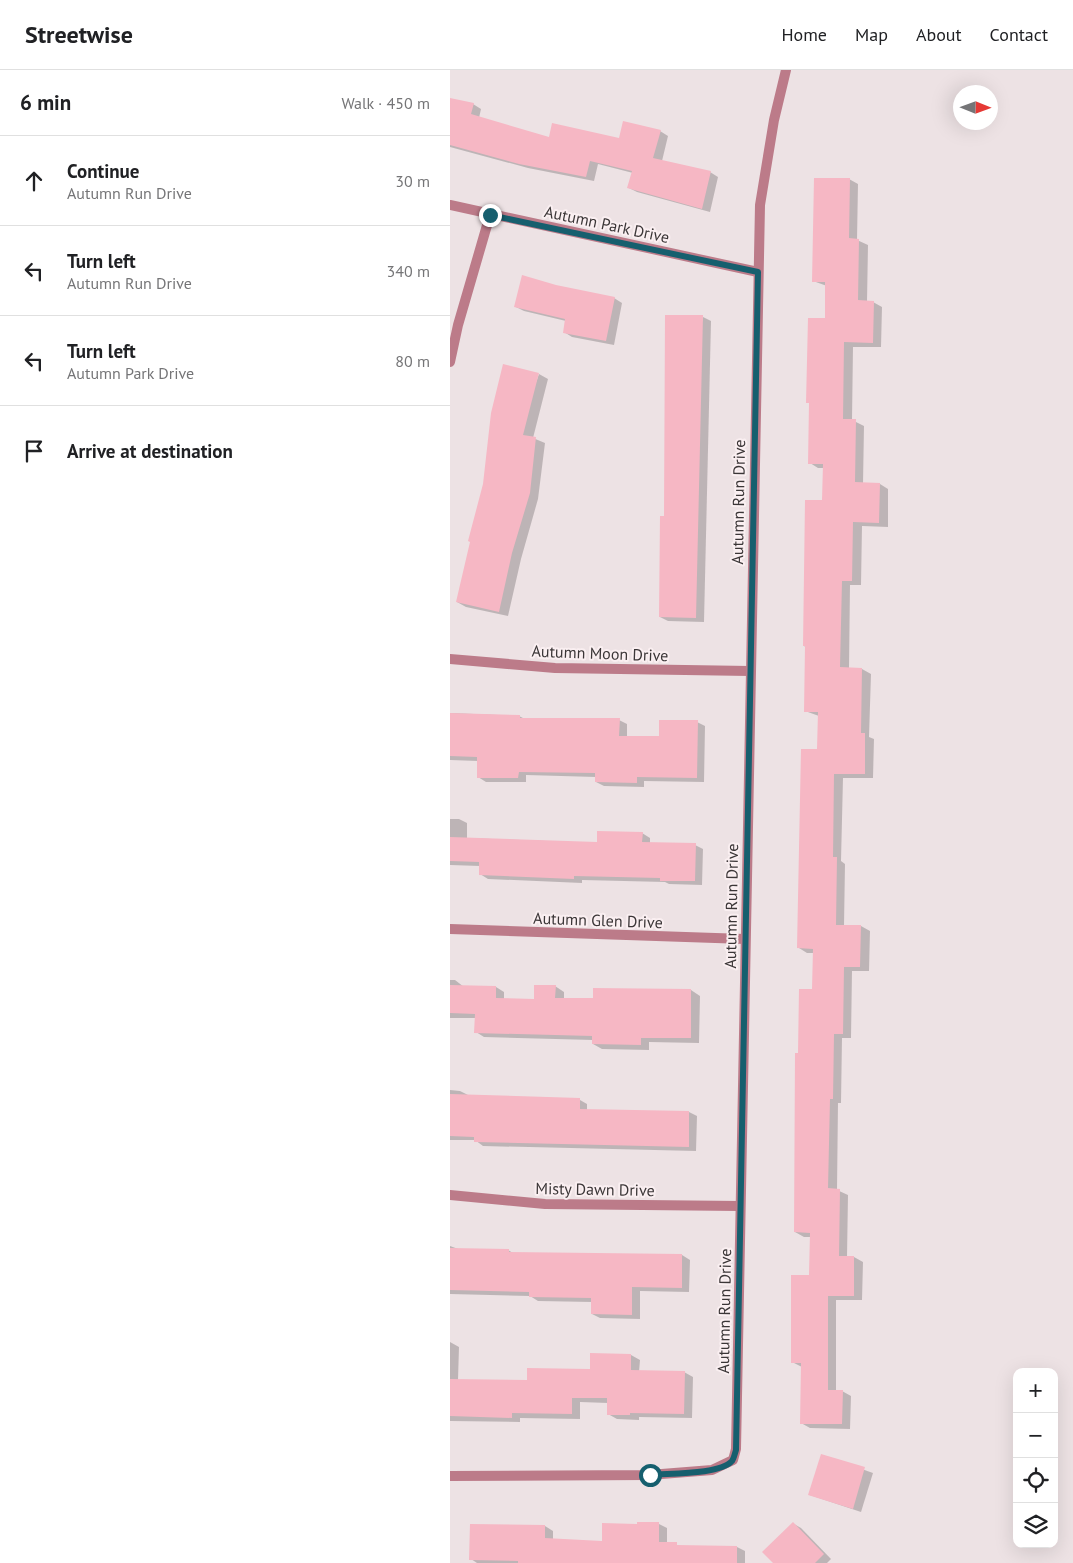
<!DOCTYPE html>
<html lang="en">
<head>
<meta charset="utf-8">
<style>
	:root { --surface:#fff; --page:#f6f6f6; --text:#202124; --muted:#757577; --line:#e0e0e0 }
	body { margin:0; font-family:"PT Sans",sans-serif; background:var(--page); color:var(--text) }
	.controls { position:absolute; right:15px; bottom:15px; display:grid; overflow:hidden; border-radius:10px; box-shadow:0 5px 20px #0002 }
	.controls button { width:45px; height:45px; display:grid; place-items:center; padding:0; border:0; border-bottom:1px solid var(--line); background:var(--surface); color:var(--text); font:25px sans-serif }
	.compass { position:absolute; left:503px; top:15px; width:45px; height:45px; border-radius:50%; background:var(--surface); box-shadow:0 5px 20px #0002; rotate:91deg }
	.stop { position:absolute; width:15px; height:15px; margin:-11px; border:4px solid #165f6e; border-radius:50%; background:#fff }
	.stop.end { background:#165f6e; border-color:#fff; box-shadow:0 1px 5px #0008 }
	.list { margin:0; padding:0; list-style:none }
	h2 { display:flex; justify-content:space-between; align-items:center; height:65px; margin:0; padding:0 20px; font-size:21px }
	h2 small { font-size:16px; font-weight:400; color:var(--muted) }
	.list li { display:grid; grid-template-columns:32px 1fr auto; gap:15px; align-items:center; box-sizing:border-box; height:90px; padding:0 20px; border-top:1px solid var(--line) }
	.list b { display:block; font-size:19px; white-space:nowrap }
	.list p { margin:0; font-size:16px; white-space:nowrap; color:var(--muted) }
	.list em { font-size:16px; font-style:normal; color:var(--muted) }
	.icon { flex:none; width:28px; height:28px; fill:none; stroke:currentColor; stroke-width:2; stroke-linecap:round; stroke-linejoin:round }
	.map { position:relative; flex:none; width:623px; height:1493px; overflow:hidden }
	header { display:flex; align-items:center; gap:30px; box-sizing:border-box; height:70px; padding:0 25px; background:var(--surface); border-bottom:1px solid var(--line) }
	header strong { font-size:24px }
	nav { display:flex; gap:28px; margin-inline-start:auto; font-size:18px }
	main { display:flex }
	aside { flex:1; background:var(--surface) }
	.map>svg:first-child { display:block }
	.shadow { fill:#0003 }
	.building { fill:#f6b7c4 }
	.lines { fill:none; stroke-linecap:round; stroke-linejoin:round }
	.street { stroke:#bc7b89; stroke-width:10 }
	.route { stroke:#165f6e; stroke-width:6 }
	.labels { text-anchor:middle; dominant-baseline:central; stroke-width:4; stroke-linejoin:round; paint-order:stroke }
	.street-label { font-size:16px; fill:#3b3637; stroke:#faeff1 }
</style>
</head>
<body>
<header>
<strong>Streetwise</strong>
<nav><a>Home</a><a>Map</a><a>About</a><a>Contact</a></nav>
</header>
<main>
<aside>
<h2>6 min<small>Walk · 450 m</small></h2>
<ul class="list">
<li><svg class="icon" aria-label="ahead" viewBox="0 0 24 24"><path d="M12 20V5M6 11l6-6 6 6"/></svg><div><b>Continue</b><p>Autumn Run Drive</p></div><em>30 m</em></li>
<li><svg class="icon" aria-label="left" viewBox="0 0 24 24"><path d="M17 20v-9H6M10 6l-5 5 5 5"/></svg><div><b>Turn left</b><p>Autumn Run Drive</p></div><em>340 m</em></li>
<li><svg class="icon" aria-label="left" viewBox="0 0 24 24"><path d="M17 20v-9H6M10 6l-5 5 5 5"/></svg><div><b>Turn left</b><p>Autumn Park Drive</p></div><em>80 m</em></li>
<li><svg class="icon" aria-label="arrive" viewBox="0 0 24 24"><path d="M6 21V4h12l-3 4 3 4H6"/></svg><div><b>Arrive at destination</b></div></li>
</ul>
</aside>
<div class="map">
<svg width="623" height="1493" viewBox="0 0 623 1493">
	<rect width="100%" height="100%" fill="#ede2e4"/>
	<g class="shadow">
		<path d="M0 29 23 34 31 39 29 48 100 68 170 69 210 61 218 66 212 91 260 102 268 107 260 142 187 122 179 118 183 103 148 94 144 111 78 98 0 77Z"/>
		<path d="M399 109 408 114 407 170 418 175 417 232H423L432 237 431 277H403L402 350 414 356 413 414H430L438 419V457L412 456 411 515H400L399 598 412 599 421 604 419 667 424 669 423 708H393L391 791 395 794 394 856H411L420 861 419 901H402L401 968H392L391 1033H388L387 1120 398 1125 397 1187H404L413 1192 412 1230H386V1321H392L401 1326 400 1359 360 1358 351 1353 352 1297 342 1292 360 1207 361 1167H354L345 1162 349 985 364 920V883H357L349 878 369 680V646L355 641 356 577 354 576 373 431 374 398H368L360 393 361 334 357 332 376 249 377 216 363 211Z"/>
		<path d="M105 216 164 228 172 233 164 275 122 267 114 262 116 251 74 241 66 237Z"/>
		<path d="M253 247 261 251 254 552 218 551 210 547 215 448Z"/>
		<path d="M89 304 98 309 83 368 95 373 88 429 71 489 58 546 16 537 7 532Z"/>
		<path d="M0 643 69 646 75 649 169 650 177 654V667L210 668 247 652 255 656 254 712 194 711V717L154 716 146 712V707L76 705V712H36L28 707V691L0 690Z"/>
		<path d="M0 749H9L17 753V768L148 773 192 763 200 768V774L245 775 253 779 252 815 219 814 215 812 132 810V813L38 809 30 804V796L0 795Z"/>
		<path d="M0 910H5L14 917H46L54 922V930H85L105 916 114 922V929L144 930V920H241L250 926 249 973 199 972V980L152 979 143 974V970L34 967 26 962V948H0Z"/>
		<path d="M0 1020 10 1021 18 1025 130 1030 137 1034V1040L239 1042 247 1046 246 1081 33 1076 25 1070H0Z"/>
		<path d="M0 1176 11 1180H58L63 1183 232 1185 240 1190 239 1222 190 1221V1249L150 1248 142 1244V1232L88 1231 80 1226 0 1224Z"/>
		<path d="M0 1272 9 1277 8 1310 78 1312 141 1301 181 1285 190 1290 189 1302H234L243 1307 242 1348 189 1347V1350L167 1349 158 1344V1333L130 1332V1349L70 1348V1352L0 1351Z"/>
		<path d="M372 1385 423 1403 411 1442 360 1425Z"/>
		<path d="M209 1454 217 1458V1473L231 1476 287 1477 295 1481V1493H27L21 1489V1456H95L103 1461V1470L153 1472V1455Z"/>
		<path d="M344 1454 351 1458 381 1489 377 1493H324Z"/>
	</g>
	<g class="building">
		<path d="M0 28 24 33 21 44 99 67 102 53 169 68 173 51 211 60 203 88 261 101 252 139 177 118 182 101 140 91 136 107 69 94 0 75Z"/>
		<path d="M364 108H400L399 168 409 169 408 230 424 231 423 273 394 272 393 349H406L405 412 430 413 429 453 403 452 402 511H392L390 597 412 598 411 663H415V704H384L383 787H387L386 855H411L410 897H394L393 964H384L383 1029H380L378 1118 390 1119 389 1186H404V1226H378V1320H393L392 1354H350L351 1293H341V1205H359L360 1163 344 1162 345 983H348L349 919H362L363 879 347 878 351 679H367L368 642H354L355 576H353L355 430H372L373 394H358L359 333H356L358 248H375V212H362Z"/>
		<path d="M72 205 106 215 165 227 156 271 113 263 115 249 64 237Z"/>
		<path d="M215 245H253L246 548 209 547 210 446H214Z"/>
		<path d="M53 294 89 303 73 365 86 367 80 423 62 483 49 542 6 532 20 472 18 471 33 414 41 343Z"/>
		<path d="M0 643 70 645V648H170L169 666H209V650H248L247 708 187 707V713L145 712V703L69 702 68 708H27V687L0 686Z"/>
		<path d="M147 761 193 762 192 772 246 773 245 811H210V808L124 806V809L29 805V792L0 791V767L147 772Z"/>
		<path d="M0 915 46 916V928L84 929V915H106L105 928H143V918L241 919V968H191V975L142 974V966L24 963 25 944 0 943Z"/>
		<path d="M0 1024 130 1028V1039L239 1041V1077L24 1072V1067L0 1066Z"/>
		<path d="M0 1178 59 1179V1182L232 1184V1218L182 1217V1245L141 1244V1228L79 1227V1222L0 1220Z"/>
		<path d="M140 1283 181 1284V1300L235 1301 234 1344 180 1343V1345H157V1328H122V1344L62 1343V1348L0 1346V1309L77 1310V1298L140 1299Z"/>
		<path d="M371 1384 415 1397 403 1439 358 1425Z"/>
		<path d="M187 1452H209V1472H227V1475L287 1476V1493H68V1491L19 1490 20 1454 95 1455V1468L152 1471V1453L187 1454Z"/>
		<path d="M343 1452 374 1484 365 1493H323L312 1482Z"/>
	</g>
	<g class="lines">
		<g class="street">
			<path d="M0 135 308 202"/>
			<path d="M0 292 8 255 40 145"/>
			<path d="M0 589 105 598 300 601"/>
			<path d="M0 859 295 869"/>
			<path d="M0 1125 95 1134 290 1136"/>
			<path d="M0 1406 199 1405 262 1400 283 1390 286 1379 310 135 324 50 336 0"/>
		</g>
	</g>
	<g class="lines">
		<path class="route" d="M40 145 308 202 286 1380C285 1383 284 1388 282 1391 269 1405 218 1403 200 1405"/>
	</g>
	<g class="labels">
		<g class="street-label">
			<text transform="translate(157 154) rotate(12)">Autumn Park Drive</text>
			<text transform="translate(288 432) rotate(-89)">Autumn Run Drive</text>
			<text transform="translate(150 583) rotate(2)">Autumn Moon Drive</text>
			<text transform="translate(281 836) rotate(-89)">Autumn Run Drive</text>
			<text transform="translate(148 850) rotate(2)">Autumn Glen Drive</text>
			<text transform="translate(145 1119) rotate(1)">Misty Dawn Drive</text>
			<text transform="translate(274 1241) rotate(-89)">Autumn Run Drive</text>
		</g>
	</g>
</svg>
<div class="controls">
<button>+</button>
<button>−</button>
<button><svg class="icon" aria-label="locate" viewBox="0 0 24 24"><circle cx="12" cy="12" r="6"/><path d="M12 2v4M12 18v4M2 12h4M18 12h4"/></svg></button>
<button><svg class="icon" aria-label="layers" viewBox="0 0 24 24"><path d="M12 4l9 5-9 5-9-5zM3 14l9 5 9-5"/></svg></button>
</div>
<svg class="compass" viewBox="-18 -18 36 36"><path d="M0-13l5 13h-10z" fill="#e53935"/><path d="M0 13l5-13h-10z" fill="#757577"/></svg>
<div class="stop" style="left:200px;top:1405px"></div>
<div class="stop end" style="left:40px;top:145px"></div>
</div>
</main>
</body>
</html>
